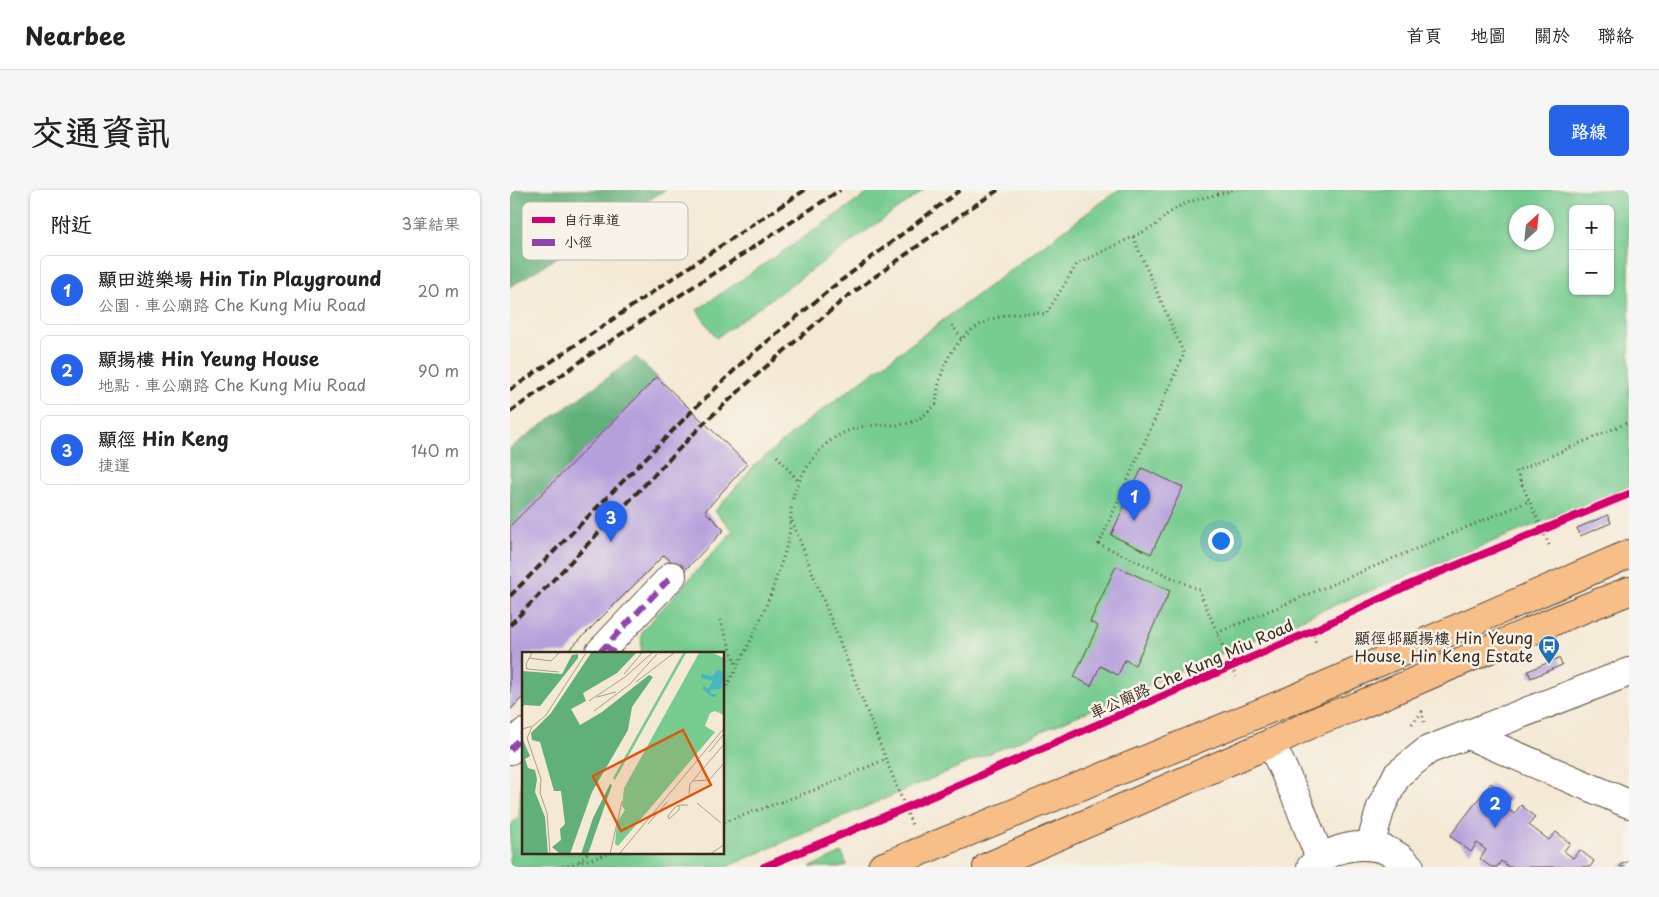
<!DOCTYPE html>
<html lang="zh-TW">
<head>
<meta charset="utf-8">
<style>
	:root { --surface:#fff; --page:#f6f6f6; --text:#222; --muted:#767676; --line:#e0e0e0; --accent:#2563eb }
	body { margin:0; font-family:"Playpen Sans","LXGW WenKai TC",sans-serif; background:var(--page); color:var(--text) }
	.controls { position:absolute; right:15px; top:15px; display:grid; overflow:hidden; border-radius:8px; box-shadow:0 1px 4px #0004 }
	.controls button { width:45px; height:45px; display:grid; place-items:center; padding:0; border:0; border-bottom:1px solid var(--line); background:var(--surface); color:var(--text); font:25px sans-serif }
	.compass { position:absolute; left:999px; top:15px; width:45px; height:45px; border-radius:50%; background:var(--surface); box-shadow:0 1px 4px #0004; rotate:27deg }
	.you { position:absolute; left:710px; top:350px; width:18px; height:18px; margin:-12px; border:4px solid #fff; border-radius:50%; background:#1a73e8; box-shadow:0 0 0 8px #1a73e833 }
	.badge { display:grid; place-items:center; width:32px; height:32px; border-radius:50%; background:var(--accent); color:#fff; font-size:16px; font-weight:700 }
	.pin { position:absolute; translate:-50% -41px; filter:drop-shadow(0 1px 2px #0008) }
	.pin::after { content:''; position:absolute; top:26px; width:18px; height:15px; background:inherit; clip-path:polygon(0 0,100% 0,50% 100%) }
	.list { margin:0; padding:0; list-style:none }
	h2 { display:flex; justify-content:space-between; align-items:center; height:65px; margin:0; padding:0 20px; font-size:21px }
	h2 small { font-size:16px; font-weight:400; color:var(--muted) }
	.list li { display:grid; grid-template-columns:32px 1fr auto; gap:15px; align-items:center; box-sizing:border-box; height:70px; margin:0 10px 10px; padding:0 10px; border:1px solid var(--line); border-radius:8px }
	.list b { display:block; font-size:19px; white-space:nowrap }
	.list p { margin:0; font-size:16px; white-space:nowrap; color:var(--muted) }
	.list em { font-size:16px; font-style:normal; color:var(--muted) }
	.map { position:relative; flex:none; width:1119px; height:677px; overflow:hidden; border-radius:8px }
	header { display:flex; align-items:center; gap:30px; box-sizing:border-box; height:70px; padding:0 25px; background:var(--surface); border-bottom:1px solid var(--line) }
	header strong { font-size:24px }
	nav { display:flex; gap:28px; margin-inline-start:auto; font-size:18px }
	.intro { display:flex; align-items:center; justify-content:space-between; box-sizing:border-box; height:120px; padding:0 30px }
	h1 { margin:0; font-size:35px }
	.button { padding:12px 22px; border-radius:8px; background:var(--accent); color:#fff; font-size:18px; font-weight:700 }
	main { display:flex; gap:30px; padding:0 30px }
	aside { flex:1; background:var(--surface); border-radius:8px; box-shadow:0 1px 4px #0004 }
	.map>svg:first-child { display:block }
	.green { fill:#77cc90; stroke:#597b57; fill-rule:evenodd }
	.forest { fill:#61b07a; stroke:#4e6d4c }
	.building { fill:#b6a0dc }
	.lines { fill:none; stroke-linecap:round; stroke-linejoin:round }
	.minor-casing { stroke:#574739; stroke-width:30 }
	.major-casing { stroke:#574739; stroke-width:30 }
	.path { stroke:#574739; stroke-width:3; stroke-dasharray:1 4; stroke-linecap:butt }
	.minor { stroke:#fff; stroke-width:28 }
	.major { stroke:#f7be88; stroke-width:28 }
	.rail { stroke:#3b2a1e; stroke-width:4; stroke-dasharray:8 4; stroke-linecap:butt }
	.quiet { stroke:#8e44ad; stroke-width:6; stroke-dasharray:12 6; stroke-linecap:butt }
	.cycleway-casing { stroke:#f7f3e8; stroke-width:11 }
	.cycleway { stroke:#d6006c; stroke-width:8 }
	.labels { text-anchor:middle; dominant-baseline:central; stroke-width:5; stroke-linejoin:round; paint-order:stroke }
	.poi-label { font-size:16px; fill:#3b2a1e; stroke:#f7f3e8; text-anchor:end }
	.street-label { font-size:16px; fill:#3b2a1e; stroke:#f7f3e8 }
	.inset-road { fill:none; stroke:#aa9d8c; stroke-width:1 }
	.view { fill:#df570d; fill-opacity:0.15; stroke:#df570d; stroke-width:2.5 }
	.inset-edge { fill:none; stroke:#3b2a1e; stroke-width:2.5 }
	.key { fill:#f7f3e8; stroke:#bfb7ab; stroke-width:1 }
	.key-label { font-size:14px; fill:#3b2a1e }
</style>
</head>
<body>
<header>
<strong>Nearbee</strong>
<nav><a>首頁</a><a>地圖</a><a>關於</a><a>聯絡</a></nav>
</header>
<div class="intro"><h1>交通資訊</h1><a class="button">路線</a></div>
<main>
<aside>
<h2>附近<small>3筆結果</small></h2>
<ul class="list">
<li><span class="badge">1</span><div><b>顯田遊樂場 Hin Tin Playground</b><p>公園 · 車公廟路 Che Kung Miu Road</p></div><em>20 m</em></li>
<li><span class="badge">2</span><div><b>顯揚樓 Hin Yeung House</b><p>地點 · 車公廟路 Che Kung Miu Road</p></div><em>90 m</em></li>
<li><span class="badge">3</span><div><b>顯徑 Hin Keng</b><p>捷運</p></div><em>140 m</em></li>
</ul>
</aside>
<div class="map">
<svg width="1119" height="677" viewBox="0 0 1119 677">
	<rect width="100%" height="100%" fill="#f7f3e8"/>
	<filter id="ink" filterUnits="userSpaceOnUse"><feTurbulence type="fractalNoise" baseFrequency=".02" numOctaves="2"/><feDisplacementMap in="SourceGraphic" scale="10" xChannelSelector="R" yChannelSelector="G"/><feConvolveMatrix kernelMatrix="1 2 1 2 8 2 1 2 1" color-interpolation-filters="sRGB"/></filter>
	<filter id="wash" filterUnits="userSpaceOnUse"><feTurbulence type="fractalNoise" baseFrequency=".0096" numOctaves="4" result="noise"/><feDisplacementMap in="SourceGraphic" scale="20" xChannelSelector="R" yChannelSelector="G"/><feGaussianBlur stdDeviation="1.12" result="paint"/><feColorMatrix in="noise" values="0 0 0 0 0 0 0 0 0 0 0 0 0 0 0 0 0 1.4 0 .05"/><feComposite in="paint" operator="in"/></filter>
	<g filter="url(#wash)">
		<rect width="100%" height="100%" fill="#f4e9d5"/>
		<g class="green">
			<path d="M363 0H414L206 148 187 120Z"/>
			<path d="M608 0H1119V297L820 417 216 677H0V636L9 626 12 574 14 572V663H214V463H131L132 441 223 341 205 321 245 275 295 233ZM1063 19H1100V101H1063ZM1006 22H1036V52H1006Z"/>
			<path d="M332 663 337 675 331 677H300Z"/>
		</g>
		<g class="forest">
			<path d="M0 0H155L0 97Z"/>
			<path d="M126 167 147 187 0 336V258Z"/>
		</g>
		<g id="blocks">
			<g class="building">
				<path d="M147 187 237 274 195 321 214 340 173 382 154 365 56 463H14V506L0 520V336Z"/>
				<path d="M632 278 673 297 641 364 601 345Z"/>
				<path d="M1098 325 1101 333 1070 346 1067 338Z"/>
				<path d="M606 376 660 401 625 475 615 470 608 485 590 476 581 496 564 487 588 436 580 432Z"/>
				<path d="M1049 468 1052 475 1021 488 1018 481Z"/>
				<path d="M981 593 1001 608 995 617 1004 624 1011 615 1025 627 1019 635 1039 650 1046 642 1060 653 1054 661 1063 668 1070 660 1084 671 1080 677H999L991 671 987 677H981L970 669 976 660 967 653 961 662 940 646Z"/>
				<path d="M1119 671V677H1111L1110 675Z"/>
			</g>
		</g>
	</g>
	<g filter="url(#ink)">
		<use href="#blocks" fill-opacity="0" stroke="#574739" stroke-width="1"/>
		<g class="lines">
			<g class="minor-casing">
				<g id="minor">
					<path d="M89 463 162 386"/>
					<path d="M958 545 1119 614"/>
					<path d="M761 553 786 607 810 668"/>
					<path d="M0 560 14 543"/>
					<path d="M860 656 871 617 887 585 918 560 1119 482"/>
					<path d="M801 677C827 651 874 647 900 677"/>
				</g>
			</g>
			<g class="major-casing">
				<g id="major">
					<path d="M372 677 777 512 1119 364"/>
					<path d="M477 677 761 553 812 529 848 516 1058 425 1119 401"/>
				</g>
			</g>
			<g class="path">
				<path d="M623 47 674 164 589 354 689 400 726 487"/>
				<path d="M442 135 452 149"/>
				<path d="M267 266 289 292"/>
				<path d="M282 331 402 635"/>
				<path d="M1039 355 1006 281 1119 232"/>
				<path d="M210 430 227 477"/>
				<path d="M802 441 806 453"/>
				<path d="M707 443 1019 311"/>
				<path d="M214 500C233 468 250 433 263 398 268 382 274 366 278 351 281 338 280 326 282 313 285 293 300 271 313 257 330 241 349 235 372 235 382 235 392 236 402 232 411 229 419 221 426 214 431 150 472 117 536 124L567 74 645 36 656 25 670 16 685 10 724 0"/>
				<path d="M902 534 912 522 914 532"/>
				<path d="M214 632 310 598 376 569"/>
				<path d="M69 671 78 663"/>
				<path d="M53 677 102 663"/>
			</g>
			<use href="#minor" class="minor"/>
			<use href="#major" class="major"/>
			<g class="rail">
				<path d="M0 200 173 81 295 0"/>
				<path d="M0 222 81 164 330 0"/>
				<path d="M0 406 182 221 235 170 324 96 450 0"/>
				<path d="M0 435 194 233 250 182 334 109 455 22 488 0"/>
			</g>
			<g class="quiet">
				<path d="M96 456 104 463"/>
				<path d="M89 463 162 386"/>
				<path d="M0 560 14 543"/>
			</g>
			<g class="cycleway-casing">
				<path id="cycleway" d="M254 677 395 618 722 476 802 441 901 394 1119 304"/>
			</g>
			<use href="#cycleway" class="cycleway"/>
		</g>
	</g>
	<defs>
		<g id="bus-pin" transform="scale(1.125)"><path d="M0 17L-7.5 6A9.5 9.5 0 1 1 7.5 6Z" fill="#1f6fb2" stroke="#f7f3e8"/><path d="M-5-6H5V4H4V6H2V4H-2V6H-4V4H-5ZM-3.5-4V0h7V-4ZM-3.5 1.2v1.5H-2V1.2ZM2 1.2v1.5H3.5V1.2Z" fill="#fff"/></g>
	</defs>
	<g fill-rule="evenodd">
		<use href="#bus-pin" x="1039" y="456"/>
	</g>
	<g class="labels">
		<g class="poi-label">
			<text x="1023" y="447">顯徑邨顯揚樓 Hin Yeung<tspan x="1023" dy="18">House, Hin Keng Estate</tspan></text>
		</g>
		<g class="street-label">
			<text transform="translate(681 478) rotate(-24)">車公廟路 Che Kung Miu Road</text>
		</g>
	</g>
	<g transform="translate(12 462)">
		<rect width="202" height="202" fill="#f4e9d5"/>
		<path d="M161 1H164L93 128 91 126ZM177 1H191L202 6V63L193 59 188 61 183 74 193 80 96 194 93 192 95 170 103 158 100 154 102 136Z" fill="#77cc90"/>
		<path d="M69 1H114L95 21 61 41 64 49 49 57 58 73 80 60 127 23 131 25 110 55 106 78 70 140 48 202H38L30 195 39 188 38 177 43 172 39 139H32L18 90 10 88 9 81 29 61ZM56 2V6L18 54 2 53 0 57V19L40 22 50 3ZM0 86 8 104 3 107 6 116 13 118 15 127 13 140 23 165 26 202H0ZM88 132 90 133 66 202H59L71 166Z" fill="#61b07a"/>
		<path d="M195 18 200 19 201 27 199 37 188 38 189 42H195L192 46 180 37 182 34 186 37 191 29 179 26V22L191 24Z" fill="#48b7c2"/>
		<path class="inset-road" d="M10 1 4 12 5 17 37 20M7 6 29 9 37 1M102 22 120 1M114 30 152 1M75 45 94 40M67 49 103 25 130 1M72 59 108 32 135 2M10 75 5 86 19 127 18 141 25 161 28 202M0 77 11 74 24 63 64 1M187 100 201 83M171 129 187 128 203 110M167 142 168 132 203 91M175 151 199 171M157 153V158L147 167 146 164 153 155 157 153H166M126 172 145 150M98 201 203 75M88 202 100 149M188 202 203 192"/>
		<path class="view" d="M161 78 189 133 99 179 71 124Z"/>
		<rect width="202" height="202" class="inset-edge"/>
	</g>
	<rect x="12" y="12" width="166" height="58" rx="8" class="key"/>
	<rect x="22" y="27" width="23" height="6" fill="#d6006c"/>
	<rect x="22" y="49" width="23" height="7" fill="#8e44ad"/>
	<g class="key-label">
		<text x="54" y="35">自行車道</text>
		<text x="54" y="57">小徑</text>
	</g>
</svg>
<div class="controls">
<button>+</button>
<button>−</button>
</div>
<svg class="compass" viewBox="-18 -18 36 36"><path d="M0-13l5 13h-10z" fill="#e53935"/><path d="M0 13l5-13h-10z" fill="#767676"/></svg>
<div class="you"></div>
<div class="pin badge" style="left:624px;top:331px">1</div>
<div class="pin badge" style="left:985px;top:638px">2</div>
<div class="pin badge" style="left:101px;top:352px">3</div>
</div>
</main>
</body>
</html>
